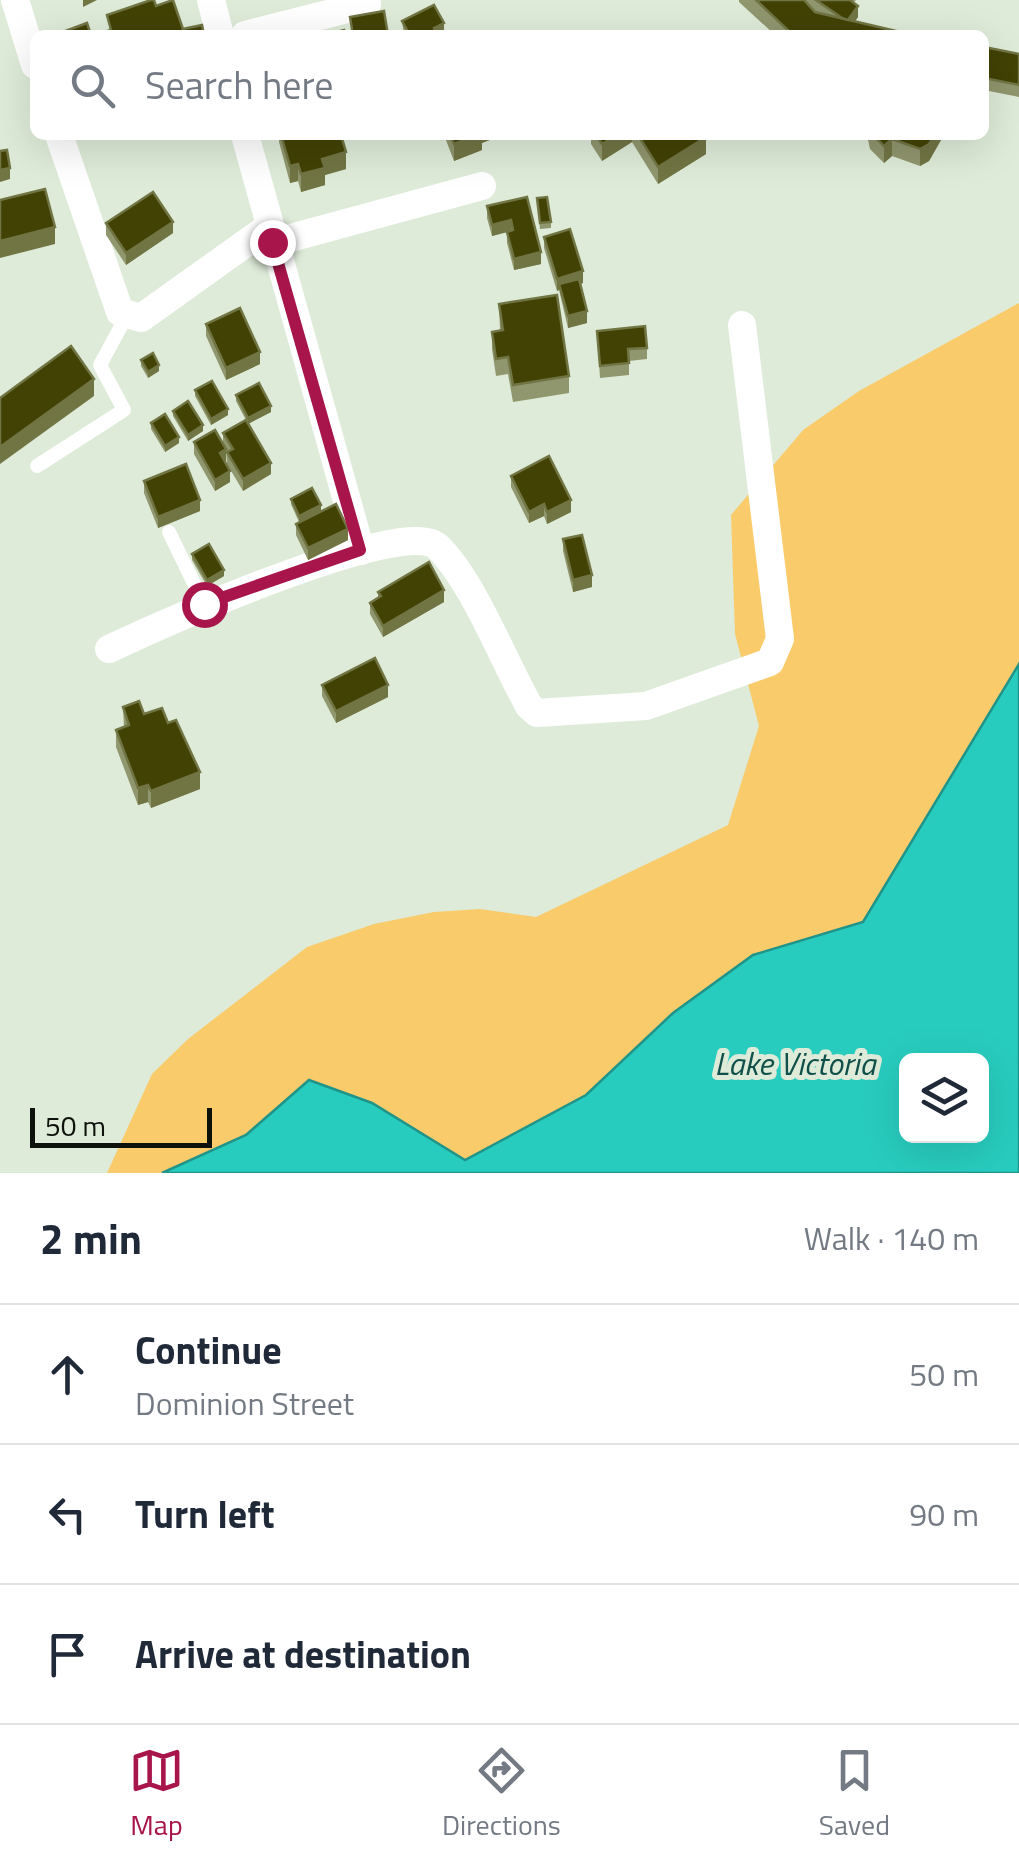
<!DOCTYPE html>
<html lang="en">
<head>
<meta charset="utf-8">
<style>
	:root { --surface:#fff; --page:#f2f2f3; --text:#1f2937; --muted:#747a83; --line:#e0e1e3; --accent:#a8154b }
	body { margin:0; font-family:"Titillium Web",sans-serif; background:var(--page); color:var(--text) }
	.controls { position:absolute; right:30px; bottom:30px; display:grid; overflow:hidden; border-radius:15px; box-shadow:0 10px 40px #0002 }
	.controls button { width:90px; height:90px; display:grid; place-items:center; padding:0; border:0; border-bottom:2px solid var(--line); background:var(--surface); color:var(--text); font:50px sans-serif }
	.scale { position:absolute; left:30px; bottom:25px; width:182px; box-sizing:border-box; padding-left:10px; border:5px solid #0e120c; border-top:0; font-size:28px; line-height:35px; white-space:nowrap; color:#0e120c; -webkit-text-stroke:8px #deebd8; paint-order:stroke }
	.stop { position:absolute; width:30px; height:30px; margin:-22px; border:8px solid #a8154b; border-radius:50%; background:#fff }
	.stop.end { background:#a8154b; border-color:#fff; box-shadow:0 2px 10px #0008 }
	.list { margin:0; padding:0; list-style:none }
	h2 { display:flex; justify-content:space-between; align-items:center; height:130px; margin:0; padding:0 40px; font-size:42px }
	h2 small { font-size:32px; font-weight:400; color:var(--muted) }
	.list li { display:grid; grid-template-columns:65px 1fr auto; gap:30px; align-items:center; box-sizing:border-box; height:140px; padding:0 40px; border-top:2px solid var(--line) }
	.list b { display:block; font-size:38px; white-space:nowrap }
	.list p { margin:0; font-size:32px; white-space:nowrap; color:var(--muted) }
	.list em { font-size:32px; font-style:normal; color:var(--muted) }
	.icon { flex:none; width:55px; height:55px; fill:none; stroke:currentColor; stroke-width:2; stroke-linecap:round; stroke-linejoin:round }
	.map { position:relative; flex:none; width:1019px; height:1173px; overflow:hidden }
	.search { position:absolute; background:var(--surface); box-shadow:0 10px 40px #0002; left:30px; right:30px; top:30px; height:110px; display:flex; align-items:center; gap:25px; box-sizing:border-box; padding:0 35px; border-radius:15px; color:var(--muted); font-size:38px }
	.sheet { height:550px; background:var(--surface) }
	nav { display:flex; justify-content:space-around; align-items:center; box-sizing:border-box; height:140px; border-top:2px solid var(--line); background:var(--surface); font-size:28px; color:var(--muted) }
	nav a { display:grid; justify-items:center; gap:5px }
	nav .on { color:var(--accent) }
	.map>svg:first-child { display:block }
	.green { fill:#f9cb6b }
	.water { fill:#28ccbf; stroke:#209489; stroke-width:2.5; fill-rule:evenodd }
	.lines { fill:none; stroke-linecap:round; stroke-linejoin:round }
	.lane { stroke:#fff; stroke-width:14 }
	.street { stroke:#fff; stroke-width:28 }
	.wall { fill:#90966e }
	.shaded-wall { fill:#717544 }
	.building { fill:#424205; stroke:#717544; stroke-width:2.5 }
	.route { stroke:#a8154b; stroke-width:12 }
	.labels { text-anchor:middle; dominant-baseline:central; stroke-width:10; stroke-linejoin:round; paint-order:stroke }
	.water-label { font-size:32px; font-style:italic; fill:#0f504b; stroke:#deebd8 }
</style>
</head>
<body>
<div class="map">
<svg width="1019" height="1173" viewBox="0 0 1019 1173">
	<rect width="100%" height="100%" fill="#deebd8"/>
	<path class="green" d="M1019 303V664L863 922 753 955 673 1013 586 1095 465 1160 372 1103 309 1080 246 1135 162 1173H107L152 1074 188 1039 307 947 374 924 434 912 480 909 536 917 728 825 759 726 735 634 731 515 803 430 859 391Z"/>
	<path class="water" d="M1019 664V1173H162L246 1135 309 1080 372 1103 465 1160 586 1095 673 1013 753 955 863 922ZM906 1060H982V1136H906Z"/>
	<g class="lines">
		<g class="lane">
			<path d="M37 466 124 410 100 365 126 317"/>
			<path d="M169 532 204 604"/>
		</g>
		<g class="street">
			<path d="M15 0 35 65"/>
			<path d="M211 0 220 35"/>
			<path d="M245 35 367 4"/>
			<path d="M59 135 120 312 141 318 267 228"/>
			<path d="M245 135 361 551"/>
			<path d="M272 243 482 186"/>
			<path d="M109 649C154 628 405 514 438 547 473 581 504 662 529 706L537 713 646 706 770 662 780 639 742 325"/>
		</g>
	</g>
	<g class="wall">
		<path d="M739 0H856L854 2 858 17 855 21 913 35H775L739 2Z"/>
		<path d="M402 21 444 35H404Z"/>
		<path d="M984 47 1019 54V97L984 90Z"/>
		<path d="M279 135H341L346 169 325 175V185L301 192 298 181 290 183 279 142Z"/>
		<path d="M444 135H502L482 143V150L454 161Z"/>
		<path d="M591 135H704L706 154 658 184 632 142 602 161 591 144Z"/>
		<path d="M867 135H941V140L929 161 920 166 892 156 884 163 870 149Z"/>
		<path d="M527 197 541 264 514 270 507 243V232L492 236 487 218V206Z"/>
		<path d="M537 198 551 222V228L540 229Z"/>
		<path d="M106 223 173 233 126 265 106 235Z"/>
		<path d="M544 237 583 283 580 284 587 323 568 328 559 290 557 291 544 248Z"/>
		<path d="M499 304 569 376V393L513 402 508 374 496 376 492 349V332L500 331Z"/>
		<path d="M206 324 260 364 226 380 206 336Z"/>
		<path d="M597 331 647 348V359L629 361V375L600 378Z"/>
		<path d="M141 360 159 371 148 378 141 366Z"/>
		<path d="M195 390 228 415 211 425 195 396Z"/>
		<path d="M236 395 271 412 248 424 236 401Z"/>
		<path d="M173 411 203 431 188 441 173 416Z"/>
		<path d="M151 423 179 443 165 452 151 429Z"/>
		<path d="M223 433 271 474 243 491 227 464 226 450V461L225 462 230 482 215 491 194 454V442L223 444Z"/>
		<path d="M511 476 571 512 547 524 544 516 529 523 511 487Z"/>
		<path d="M144 481 200 511 158 528 144 493Z"/>
		<path d="M291 499 321 511 299 522 291 504Z"/>
		<path d="M296 524 348 540 308 560 296 535Z"/>
		<path d="M563 539 592 587 573 592 563 551Z"/>
		<path d="M192 554 224 576 207 586 192 560Z"/>
		<path d="M378 592 444 602 383 637 370 614V603L378 598Z"/>
		<path d="M322 685 388 697 336 723 322 696Z"/>
		<path d="M123 707 168 723 200 789 151 808 148 802 138 805 116 747V730L124 727Z"/>
	</g>
	<g class="shaded-wall">
		<path d="M83 0H97L83 7Z"/>
		<path d="M858 6V17L847 33V22Z"/>
		<path d="M444 23V35H434V28Z"/>
		<path d="M476 135H502L482 143V150L454 161V144Z"/>
		<path d="M617 135H632V142L602 161V144Z"/>
		<path d="M935 135H941V140L929 161 920 166V149Z"/>
		<path d="M706 137V154L658 184V167Z"/>
		<path d="M892 139V156L884 163V146Z"/>
		<path d="M346 152V169L325 175V185L301 192V174L322 159Z"/>
		<path d="M298 164V181L290 183V166Z"/>
		<path d="M10 168V179L0 182V170Z"/>
		<path d="M511 220V231L492 236V225Z"/>
		<path d="M173 222V233L126 265V253Z"/>
		<path d="M55 227V244L0 258V241Z"/>
		<path d="M541 252V264L514 270V259Z"/>
		<path d="M583 271V283L561 290 559 284V290L557 291V279Z"/>
		<path d="M587 311V323L568 328V316Z"/>
		<path d="M260 352V364L226 380V368Z"/>
		<path d="M159 365V371L148 378V372Z"/>
		<path d="M94 379V396L0 464V447Z"/>
		<path d="M271 406V412L248 424V418Z"/>
		<path d="M228 409V415L211 425V419Z"/>
		<path d="M203 425V431L188 441V435Z"/>
		<path d="M179 437V443L165 452V446Z"/>
		<path d="M226 449V461L220 465V453Z"/>
		<path d="M271 463V474L243 491V479Z"/>
		<path d="M230 471V482L215 491V480Z"/>
		<path d="M200 500V511L158 528V517Z"/>
		<path d="M571 500V512L547 524V512Z"/>
		<path d="M544 504V516L529 523V512Z"/>
		<path d="M321 505V511L299 522V516Z"/>
		<path d="M348 529V540L308 560V548Z"/>
		<path d="M224 570V576L207 586V580Z"/>
		<path d="M592 575V587L573 592V580Z"/>
		<path d="M444 590V602L383 637V626Z"/>
		<path d="M388 685V697L336 723V711Z"/>
		<path d="M200 772V789L151 808V791Z"/>
		<path d="M148 785V802L138 805V788Z"/>
	</g>
	<g class="building">
		<path d="M151 0H154L156 6 173 0 185 35H101L100 33 111 30 107 15Z"/>
		<path d="M756 0H804L815 12 913 35H793Z"/>
		<path d="M816 0H850L858 6 848 20 842 18Z"/>
		<path d="M434 5 444 23 434 28 437 35H419L418 33 410 35 402 21Z"/>
		<path d="M384 11 388 35H353L350 17Z"/>
		<path d="M87 23 91 35H55Z"/>
		<path d="M202 25 204 35H185L183 29Z"/>
		<path d="M344 30 345 35H325Z"/>
		<path d="M984 47 1019 54V85L984 78Z"/>
		<path d="M281 135H341L346 152 322 159 325 168 301 174 298 164 290 166Z"/>
		<path d="M450 135H476L454 144Z"/>
		<path d="M596 135H617L602 144Z"/>
		<path d="M638 135H704L706 137 658 167Z"/>
		<path d="M873 135H935L929 144 920 149 892 139 884 146Z"/>
		<path d="M7 150 10 168 0 170V151Z"/>
		<path d="M45 189 55 227 0 241V200Z"/>
		<path d="M153 192 173 222 126 253 106 223Z"/>
		<path d="M527 197 541 252 514 259 507 232 513 230 511 220 492 225 487 206Z"/>
		<path d="M547 197 551 222 540 223 537 198Z"/>
		<path d="M570 229 583 271 557 279 544 237Z"/>
		<path d="M579 279 587 311 568 316 559 284Z"/>
		<path d="M557 295 569 376 513 385 508 357 496 359 492 332 503 330 499 304Z"/>
		<path d="M240 308 260 352 226 368 206 324Z"/>
		<path d="M645 326 647 348 628 349 629 363 600 366 597 331Z"/>
		<path d="M71 346 94 379 0 447V398Z"/>
		<path d="M153 353 159 365 148 372 141 360Z"/>
		<path d="M212 381 228 409 211 419 195 390Z"/>
		<path d="M259 383 271 406 248 418 236 395Z"/>
		<path d="M188 401 203 425 188 435 173 411Z"/>
		<path d="M165 414 179 437 165 446 151 423Z"/>
		<path d="M246 420 271 463 243 479 227 452 233 449 223 433Z"/>
		<path d="M215 430 226 449 220 453 230 471 215 480 194 442Z"/>
		<path d="M549 456 571 500 547 512 544 504 529 512 511 476Z"/>
		<path d="M186 464 200 500 158 517 144 481Z"/>
		<path d="M312 488 321 505 299 516 291 499Z"/>
		<path d="M336 504 348 529 308 548 296 524Z"/>
		<path d="M582 535 592 575 573 580 563 539Z"/>
		<path d="M209 544 224 570 207 580 192 554Z"/>
		<path d="M429 562 444 590 383 626 370 603 381 596 378 592Z"/>
		<path d="M375 658 388 685 336 711 322 685Z"/>
		<path d="M139 701 144 714 162 708 168 723 176 720 200 772 151 791 148 785 138 788 116 730 129 725 123 707Z"/>
	</g>
	<g class="lines">
		<path class="route" d="M204 604 360 550 272 242"/>
	</g>
	<g class="labels">
		<g class="water-label">
			<text x="795" y="1063">Lake Victoria</text>
		</g>
	</g>
</svg>
<div class="controls">
<button><svg class="icon" aria-label="layers" viewBox="0 0 24 24"><path d="M12 4l9 5-9 5-9-5zM3 14l9 5 9-5"/></svg></button>
</div>
<div class="scale">50 m</div>
<div class="stop" style="left:204px;top:604px"></div>
<div class="stop end" style="left:272px;top:242px"></div>
<div class="search"><svg class="icon" aria-label="search" viewBox="0 0 24 24"><circle cx="10" cy="10" r="6"/><path d="M15 15l6 6"/></svg>Search here</div>
</div>
<section class="sheet">
<h2>2 min<small>Walk · 140 m</small></h2>
<ul class="list">
<li><svg class="icon" aria-label="ahead" viewBox="0 0 24 24"><path d="M12 20V5M6 11l6-6 6 6"/></svg><div><b>Continue</b><p>Dominion Street</p></div><em>50 m</em></li>
<li><svg class="icon" aria-label="left" viewBox="0 0 24 24"><path d="M17 20v-9H6M10 6l-5 5 5 5"/></svg><div><b>Turn left</b></div><em>90 m</em></li>
<li><svg class="icon" aria-label="arrive" viewBox="0 0 24 24"><path d="M6 21V4h12l-3 4 3 4H6"/></svg><div><b>Arrive at destination</b></div></li>
</ul>
</section>
<nav>
<a class="on"><svg class="icon" aria-label="map" viewBox="0 0 24 24"><path d="M3 6l6-2 6 2 6-2v14l-6 2-6-2-6 2zM9 4v14M15 6v14"/></svg>Map</a>
<a><svg class="icon" aria-label="directions" viewBox="0 0 24 24"><path d="M12 3l9 9-9 9-9-9zM9 14v-3h6M13 9l2 2-2 2"/></svg>Directions</a>
<a><svg class="icon" aria-label="saved" viewBox="0 0 24 24"><path d="M7 4h10v16l-5-4-5 4z"/></svg>Saved</a>
</nav>
</body>
</html>
